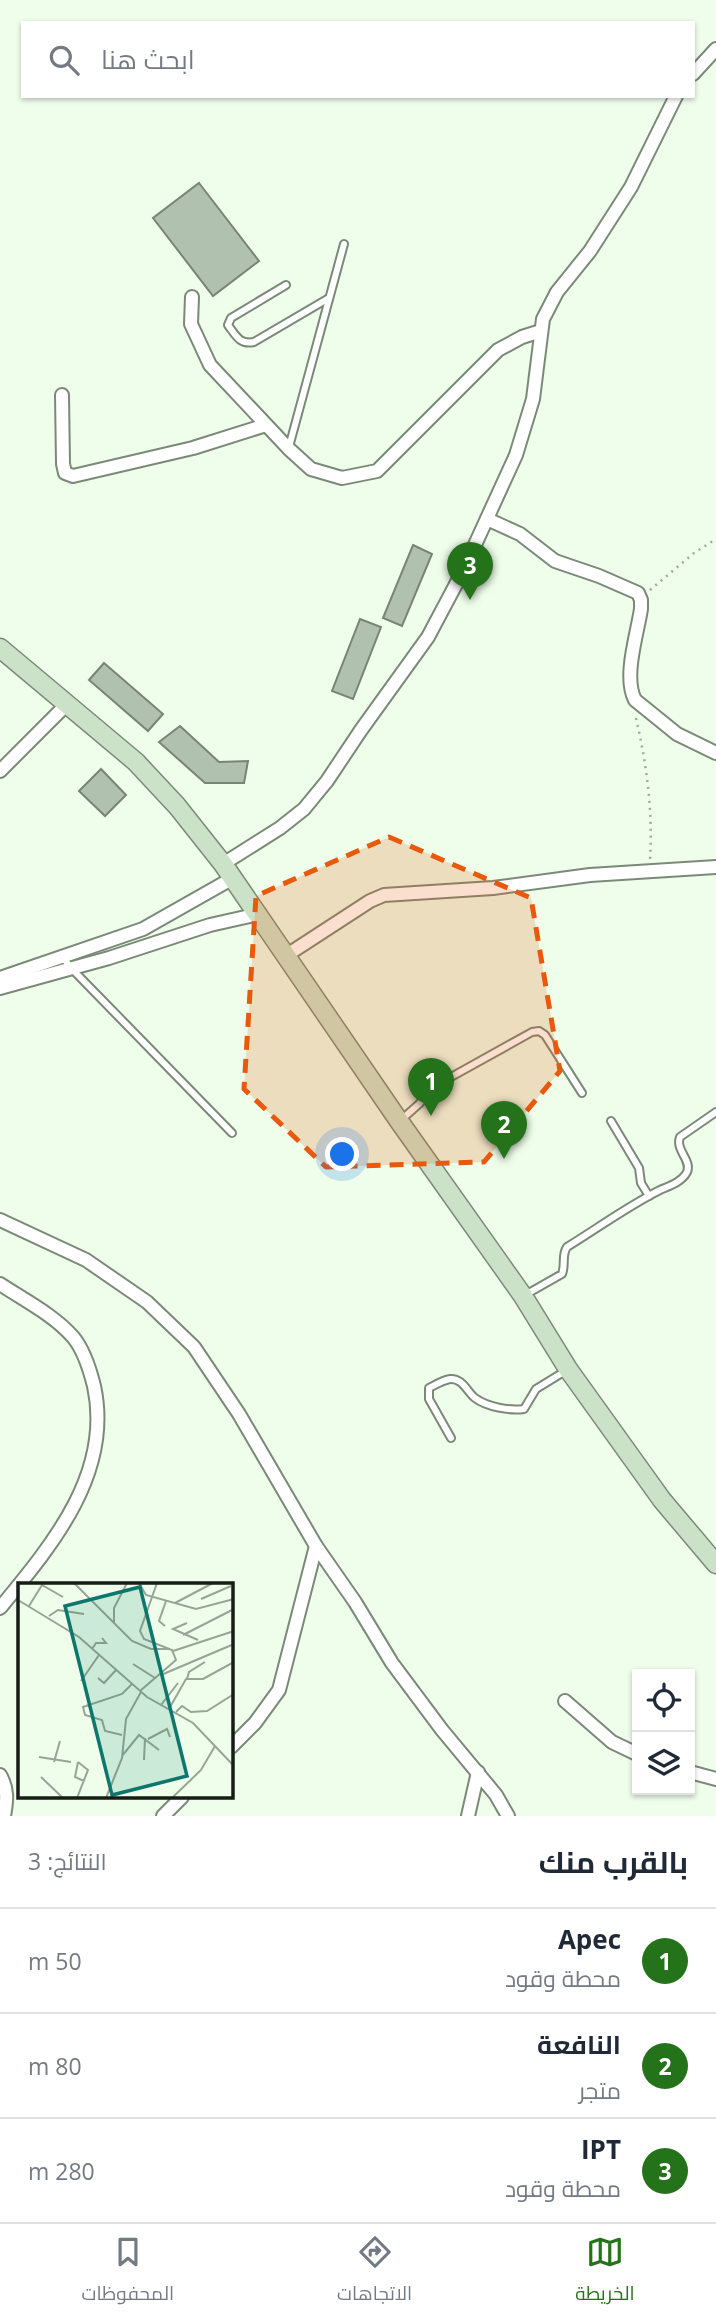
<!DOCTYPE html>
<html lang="ar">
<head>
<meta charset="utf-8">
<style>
	:root { --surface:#fff; --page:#f6f6f7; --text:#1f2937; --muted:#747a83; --line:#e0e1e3; --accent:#247219 }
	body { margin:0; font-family:"Open Sans",Cairo,sans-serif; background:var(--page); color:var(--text); direction:rtl }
	.controls { position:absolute; right:21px; bottom:21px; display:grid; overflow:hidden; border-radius:0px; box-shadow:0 2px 5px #0004 }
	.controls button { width:63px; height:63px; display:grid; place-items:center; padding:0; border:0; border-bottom:2px solid var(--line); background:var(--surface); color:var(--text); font:35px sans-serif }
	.you { position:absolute; left:343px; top:1155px; width:24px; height:24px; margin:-18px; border:5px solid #fff; border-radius:50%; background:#1a73e8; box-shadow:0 0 0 10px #1a73e833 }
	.badge { display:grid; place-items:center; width:46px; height:46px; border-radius:50%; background:var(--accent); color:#fff; font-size:23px; font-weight:700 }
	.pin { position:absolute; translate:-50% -58px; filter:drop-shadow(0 2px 4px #0008) }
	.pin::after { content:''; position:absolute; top:37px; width:24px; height:21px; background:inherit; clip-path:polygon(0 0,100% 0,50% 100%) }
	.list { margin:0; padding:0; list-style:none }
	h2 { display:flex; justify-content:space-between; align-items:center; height:91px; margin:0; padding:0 28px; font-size:30px }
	h2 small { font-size:23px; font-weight:400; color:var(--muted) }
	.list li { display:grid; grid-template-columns:46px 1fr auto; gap:21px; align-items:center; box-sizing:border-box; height:105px; padding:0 28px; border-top:2px solid var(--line) }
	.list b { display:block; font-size:26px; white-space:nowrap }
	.list p { margin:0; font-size:23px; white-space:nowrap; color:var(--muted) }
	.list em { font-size:23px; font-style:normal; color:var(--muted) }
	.icon { flex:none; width:38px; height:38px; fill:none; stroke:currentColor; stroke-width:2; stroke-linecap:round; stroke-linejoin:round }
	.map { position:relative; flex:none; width:716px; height:1816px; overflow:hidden; direction:ltr }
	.search { position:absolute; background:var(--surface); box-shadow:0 2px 5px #0004; left:21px; right:21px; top:21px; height:77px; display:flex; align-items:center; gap:18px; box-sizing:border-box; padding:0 24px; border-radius:0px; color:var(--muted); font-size:26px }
	.sheet { height:406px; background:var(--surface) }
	nav { display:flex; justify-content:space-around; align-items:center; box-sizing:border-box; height:98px; border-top:2px solid var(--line); background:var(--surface); font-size:19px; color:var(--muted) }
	nav a { display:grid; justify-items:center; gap:4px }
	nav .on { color:var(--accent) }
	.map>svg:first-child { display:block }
	.building { fill:#b1c1af; stroke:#768574; stroke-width:2 }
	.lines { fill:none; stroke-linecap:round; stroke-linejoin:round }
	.lane-casing { stroke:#7b8a78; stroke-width:10 }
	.street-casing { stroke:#7b8a78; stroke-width:16 }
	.secondary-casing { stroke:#7b8a78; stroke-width:21 }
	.path { stroke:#9eaa9c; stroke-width:2.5; stroke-dasharray:2 5; stroke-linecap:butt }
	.lane { stroke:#fff; stroke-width:6 }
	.street { stroke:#fff; stroke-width:12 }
	.secondary { stroke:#cbe2c8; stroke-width:18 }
	.marked { fill:#e8590c; fill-opacity:0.2; stroke:#e8590c; stroke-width:5; stroke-dasharray:14 9; stroke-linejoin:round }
	.inset-road { fill:none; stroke:#98a496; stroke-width:2 }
	.view { fill:#0f766e; fill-opacity:0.15; stroke:#0f766e; stroke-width:3.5 }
	.inset-edge { fill:none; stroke:#171c16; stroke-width:3.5 }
</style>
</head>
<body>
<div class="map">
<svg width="716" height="1816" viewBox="0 0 716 1816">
	<rect width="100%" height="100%" fill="#eefeeb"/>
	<g class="building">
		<path d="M199 183 259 261 213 296 153 218Z"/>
		<path d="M413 545 432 554 402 626 383 618Z"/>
		<path d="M360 619 381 627 353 699 332 691Z"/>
		<path d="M104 663 163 714 148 731 89 680Z"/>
		<path d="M180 726 219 762 248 761 244 783H205L159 742Z"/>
		<path d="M101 769 126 795 105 816 79 791Z"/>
	</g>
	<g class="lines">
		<g class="lane-casing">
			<g id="lane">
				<path d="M286 285 231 318 228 325C236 336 240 345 254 342L329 298"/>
				<path d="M289 447 344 244"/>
				<path d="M62 956 71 968 232 1133"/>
				<path d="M401 1120 419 1104 433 1087 532 1032 539 1031 545 1035 582 1093"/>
				<path d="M611 1121 639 1168 641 1183 649 1196"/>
				<path d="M525 1295 562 1274C566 1264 561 1256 567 1247 598 1228 628 1206 660 1190 669 1186 682 1182 687 1172 692 1160 675 1150 680 1137L716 1112"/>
				<path d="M451 1438 429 1399V1388C435 1385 443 1380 450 1379 463 1378 467 1392 475 1398 487 1407 510 1411 524 1409L536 1389 567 1370"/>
			</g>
		</g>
		<g class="street-casing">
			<g id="street">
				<path d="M693 74 716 49"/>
				<path d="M192 297 191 324 210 365 289 449 311 469 342 478 377 471 498 350 522 337 541 331"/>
				<path d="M62 395 63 464 65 473 73 476 193 448 266 425"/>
				<path d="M487 519 520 534 555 561 599 576 638 593 641 600V609C637 635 623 677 635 700L677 734 716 753"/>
				<path d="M0 771 67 704"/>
				<path d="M223 864 280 828 304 809 327 781 361 730 428 637 463 571 516 455 533 399 543 319 557 292 590 251 631 187 676 96"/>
				<path d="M287 955 370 901 384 895 493 888 590 875 716 867"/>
				<path d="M0 978 143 929 233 878"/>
				<path d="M0 988 109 958 210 925 259 914"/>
				<path d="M0 1220 86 1260 147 1302 194 1347 239 1414 316 1546 355 1602 392 1663 442 1730 496 1795 508 1816"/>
				<path d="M0 1284C24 1300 54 1315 73 1337 84 1350 90 1370 94 1386 113 1473 52 1545 0 1608"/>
				<path d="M565 1701 612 1742 637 1754"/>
				<path d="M231 1747 255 1723 279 1690 316 1546"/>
				<path d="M690 1772 716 1779"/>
				<path d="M0 1775C8 1789 7 1800 4 1816"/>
				<path d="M163 1816 182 1797"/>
				<path d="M468 1816 478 1772"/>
			</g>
		</g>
		<g class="secondary-casing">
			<path id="secondary" d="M0 648 136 762 177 806 223 864 399 1121 523 1296 568 1369 662 1500 716 1564"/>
		</g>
		<g class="path">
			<path d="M650 590 694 553 716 539"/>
			<path d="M636 718C647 766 653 812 650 861"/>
		</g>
		<use href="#lane" class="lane"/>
		<use href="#street" class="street"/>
		<use href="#secondary" class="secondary"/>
	</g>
	<path class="marked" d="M389 837 531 898 560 1071 484 1162 326 1167 244 1089 256 896Z"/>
	<g transform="translate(18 1583)">
		<rect width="215" height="215" fill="#eefeeb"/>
		<path class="inset-road" d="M56 0 114 58 133 66H151M121 0 128 12 178 26 216 16M183 16 213 3M0 17 61 54 129 114 175 140 216 183M157 20 195 0M11 23 24 2 45 14M31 33 40 27 66 31M96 40V25L109 0M169 40 155 46 180 57M147 43 141 38 148 18M165 52 216 26M74 66 78 60H88L84 55M155 68 216 48M115 81 137 95M143 92 216 61M80 95 86 100 98 87M169 96 171 89 187 79M63 98 81 72M122 108 158 77 154 67 126 56 122 48 139 0M143 122 160 100M151 126 168 96H185L216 79M158 129 164 123 173 129 189 128 216 111M104 152 87 148 84 137 67 132 65 124 104 111 114 101M130 156 149 146 152 154M104 173 121 152 141 167M21 174 53 179M126 177 127 155M36 179 42 158M60 179 57 194 66 198M23 194 45 215M59 215 70 187 60 179M88 215 104 175 108 136 123 109M154 215 183 187 197 163"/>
		<path class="view" d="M122 4 169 193 94 212 47 23Z"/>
		<rect width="215" height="215" class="inset-edge"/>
	</g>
</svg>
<div class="controls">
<button><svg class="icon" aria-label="locate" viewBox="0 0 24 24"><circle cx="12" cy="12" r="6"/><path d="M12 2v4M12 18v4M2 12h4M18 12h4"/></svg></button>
<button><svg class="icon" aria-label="layers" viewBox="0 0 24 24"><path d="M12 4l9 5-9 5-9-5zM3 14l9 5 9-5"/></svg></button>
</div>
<div class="you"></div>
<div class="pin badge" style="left:431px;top:1116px">1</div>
<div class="pin badge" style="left:504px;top:1159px">2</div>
<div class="pin badge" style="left:470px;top:600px">3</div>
<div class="search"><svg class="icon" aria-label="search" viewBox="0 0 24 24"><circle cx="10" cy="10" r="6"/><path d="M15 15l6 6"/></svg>ابحث هنا</div>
</div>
<section class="sheet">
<h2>بالقرب منك<small>النتائج: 3</small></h2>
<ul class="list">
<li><span class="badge">1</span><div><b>Apec</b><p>محطة وقود</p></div><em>50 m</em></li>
<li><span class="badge">2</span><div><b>النافعة</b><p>متجر</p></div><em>80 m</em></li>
<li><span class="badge">3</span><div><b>IPT</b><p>محطة وقود</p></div><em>280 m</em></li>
</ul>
</section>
<nav>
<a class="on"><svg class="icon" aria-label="map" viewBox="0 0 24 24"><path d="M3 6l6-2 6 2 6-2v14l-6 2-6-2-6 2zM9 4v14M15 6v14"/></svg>الخريطة</a>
<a><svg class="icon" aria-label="directions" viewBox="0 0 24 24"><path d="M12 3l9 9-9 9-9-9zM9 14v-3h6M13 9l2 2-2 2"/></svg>الاتجاهات</a>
<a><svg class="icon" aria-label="saved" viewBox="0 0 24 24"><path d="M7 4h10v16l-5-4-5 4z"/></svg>المحفوظات</a>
</nav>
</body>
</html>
